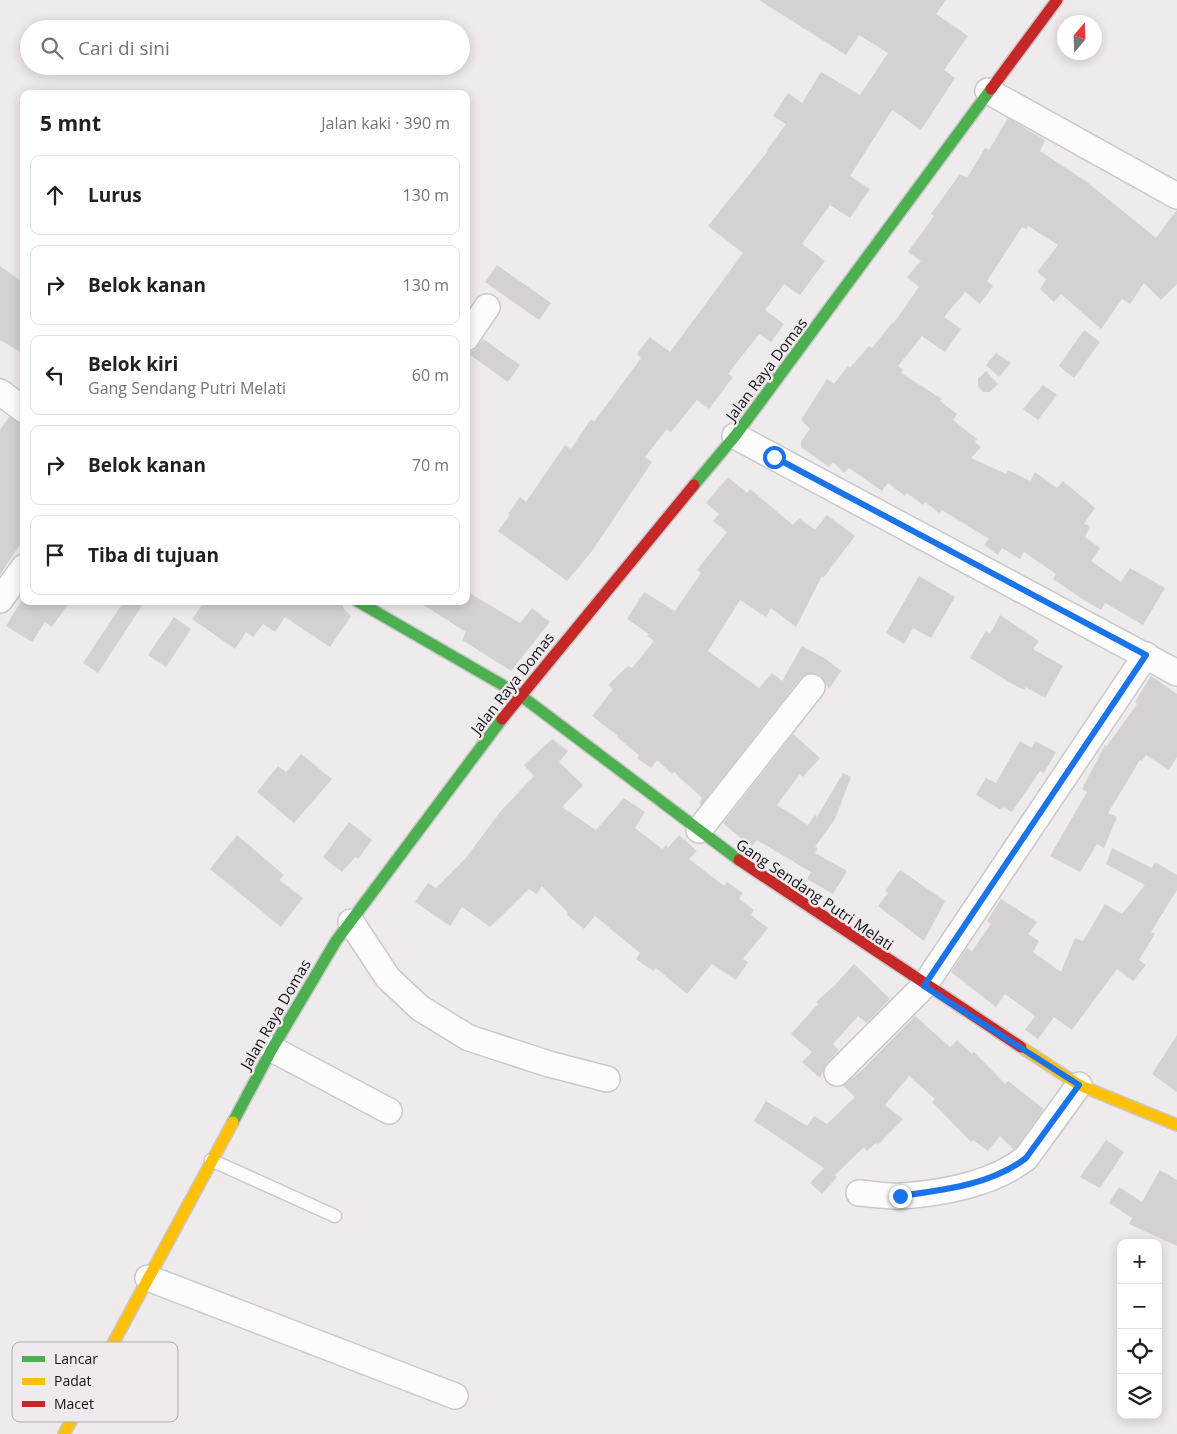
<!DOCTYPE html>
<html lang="id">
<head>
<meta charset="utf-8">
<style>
	:root { --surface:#fff; --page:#f2f2f2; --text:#202124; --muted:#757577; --line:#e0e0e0 }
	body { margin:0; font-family:"Open Sans",sans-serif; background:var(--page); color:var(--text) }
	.controls { position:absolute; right:15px; bottom:15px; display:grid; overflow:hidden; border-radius:10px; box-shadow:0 2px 12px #0003 }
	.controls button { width:45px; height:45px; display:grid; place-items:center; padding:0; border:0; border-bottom:1px solid var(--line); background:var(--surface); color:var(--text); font:25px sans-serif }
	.compass { position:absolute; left:1057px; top:15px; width:45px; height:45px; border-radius:50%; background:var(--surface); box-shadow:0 2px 12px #0003; rotate:19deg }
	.stop { position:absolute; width:15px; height:15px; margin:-11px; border:4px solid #1a73e8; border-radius:50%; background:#fff }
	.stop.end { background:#1a73e8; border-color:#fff; box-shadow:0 1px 5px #0008 }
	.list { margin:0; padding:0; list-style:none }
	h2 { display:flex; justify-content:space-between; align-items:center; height:65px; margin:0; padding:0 20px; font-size:21px }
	h2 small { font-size:16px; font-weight:400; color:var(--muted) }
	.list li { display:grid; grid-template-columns:32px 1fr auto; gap:15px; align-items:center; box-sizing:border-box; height:80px; margin:0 10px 10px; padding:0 10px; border:1px solid var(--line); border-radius:10px }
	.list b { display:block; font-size:19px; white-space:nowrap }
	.list p { margin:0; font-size:16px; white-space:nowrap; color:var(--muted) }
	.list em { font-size:16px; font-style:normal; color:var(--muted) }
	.icon { flex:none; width:28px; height:28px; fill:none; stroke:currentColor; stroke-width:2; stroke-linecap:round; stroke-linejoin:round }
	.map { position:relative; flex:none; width:1177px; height:1434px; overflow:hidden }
	.search { position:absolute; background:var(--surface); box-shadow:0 2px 12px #0003; left:20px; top:20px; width:450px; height:55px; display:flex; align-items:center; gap:12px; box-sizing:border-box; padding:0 18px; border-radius:28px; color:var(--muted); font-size:19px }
	.panel { position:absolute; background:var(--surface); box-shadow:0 2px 12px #0003; left:20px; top:90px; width:450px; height:515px; border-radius:10px }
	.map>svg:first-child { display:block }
	.building { fill:#d4d1d2 }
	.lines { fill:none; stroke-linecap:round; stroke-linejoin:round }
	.lane-casing { stroke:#cac8c9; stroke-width:15 }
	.street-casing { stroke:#cac8c9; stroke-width:28 }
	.fast-casing { stroke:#cac8c9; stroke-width:14 }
	.slow-casing { stroke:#cac8c9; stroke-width:14 }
	.jam-casing { stroke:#cac8c9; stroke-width:14 }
	.lane { stroke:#fdfcfc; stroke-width:12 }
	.street { stroke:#fdfcfc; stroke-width:25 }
	.fast { stroke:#4caf50; stroke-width:11 }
	.slow { stroke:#ffc107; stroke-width:11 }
	.jam { stroke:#c62828; stroke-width:11 }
	.route { stroke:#1a73e8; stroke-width:6 }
	.labels { text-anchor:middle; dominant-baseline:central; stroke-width:5; stroke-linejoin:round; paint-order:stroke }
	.street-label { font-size:15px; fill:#151314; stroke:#f0eaee }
	.key { fill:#f0eaee; stroke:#aeaaad; stroke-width:1 }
	.key-label { font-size:14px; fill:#151314 }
</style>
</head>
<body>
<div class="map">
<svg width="1177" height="1434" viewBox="0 0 1177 1434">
	<rect width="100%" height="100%" fill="#efebed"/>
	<g class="building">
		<path d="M759 0H946L936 14 968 36 944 70 955 78 921 130 892 110 850 176 870 189 850 218 830 205 802 244 825 261 800 295 784 284 765 310 784 324 771 342 759 334 728 374 733 377 709 409 697 400 671 432 667 429 645 457 652 462 592 551 567 581 498 531 510 515 508 514 520 497 526 502 565 445 571 449 591 419 594 422 641 358 637 354 650 337 670 352 743 253 708 226 768 151 767 150 786 124 773 116 788 93 802 103 821 72 860 95 888 53 859 35 846 55Z"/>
		<path d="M1008 118 1045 140 1040 151 1087 182 1156 238 1177 210V284L1161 300 1144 283 1130 304 1122 299 1101 329 1061 294 1054 302 1040 289 1046 279 1037 272 1058 245 1028 226 1026 229 1022 227 987 281 993 286 980 304 965 292 944 317 961 329 945 352 922 336 898 366 903 370 901 373 942 399 940 401 957 414 953 420 977 439 975 442 981 447 971 458 1006 474 1008 470 1030 481 1035 472 1057 488 1063 481 1095 508 1084 524 1090 526 1085 537 1100 548 1091 561 1121 582 1130 568 1165 588 1143 625 1105 603 1101 610 1081 598 1053 579 1056 574 1024 552 1020 559 1002 548 998 555 984 545 989 539 942 510 939 513 925 502 923 505 907 493 905 496 888 483 882 491 849 468 844 473 833 462 829 467 801 447V441L810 429 801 420 827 379 834 384 848 366 850 368 869 346 872 348 892 323 893 324 919 287 907 277 921 261 908 252 934 216 931 214 960 174 967 178 985 148 989 150Z"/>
		<path d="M497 265 551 303 539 320 485 282Z"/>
		<path d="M0 266 24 283V354L0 340Z"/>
		<path d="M1084 330 1100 342 1074 378 1059 366Z"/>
		<path d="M483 339 520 365 508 382 466 352 473 351Z"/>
		<path d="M996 353 1011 363 999 377 986 365Z"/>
		<path d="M986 371 998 384 990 392H983L978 386V379Z"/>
		<path d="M1043 385 1057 395 1038 420 1023 409Z"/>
		<path d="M9 417 24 424V538L0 575V430Z"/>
		<path d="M728 477 747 493 750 489 793 525 799 518 815 530 827 515 855 536 824 577 822 576 796 627 771 608 766 617 740 600 708 651 759 688 772 673 782 681 802 646 826 659 841 671 829 689 821 676 815 673 807 674 801 678 701 805 699 803 702 798 674 772 672 774 657 760 651 768 637 758 639 755 617 737 618 736 592 716 613 689 608 685 628 666 632 668 654 641 647 636 649 634 627 619 644 592 675 611 701 573 697 570 727 532 713 521 719 514 706 503Z"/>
		<path d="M919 576 955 597 931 638 913 628 904 644 886 633Z"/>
		<path d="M466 591 520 623 532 608 550 622 511 671 462 640 466 632 417 601H466Z"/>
		<path d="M21 601H70L52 627 45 622 32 642 6 626Z"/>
		<path d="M124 601H145L98 673 83 663Z"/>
		<path d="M205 601H341L344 609 351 616 330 647 285 617 275 632 263 624 253 637 246 632 235 649 192 619Z"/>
		<path d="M1000 615 1039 641 1033 649 1063 666 1045 698 1026 687 1025 690 1014 685 970 658 986 631 990 634Z"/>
		<path d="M174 617 191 629 166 667 148 655Z"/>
		<path d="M1151 676 1177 694V757L1169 770 1146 755 1142 761 1140 760 1108 813 1117 817 1104 848 1097 844 1080 872 1050 856 1087 792 1082 789 1105 745 1107 746 1137 704 1135 702Z"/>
		<path d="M793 734 820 758 803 777 800 774 777 805 808 825 815 815 817 817 843 773 851 777 835 819 815 847 818 848 815 853 847 871 833 894 807 879 811 872 757 840 751 847 723 823Z"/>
		<path d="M552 739 568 751 559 762 583 785 562 807 596 830 624 798 645 812 635 828 662 849 666 845 668 848 679 835 697 851 689 859 724 886 727 882 743 893 739 899 754 910 751 915 768 928 743 959 748 962 736 980 712 964 687 994 656 968 653 971 636 959 640 953 595 916 584 929 567 915 568 913 542 886 537 894 529 889 490 927 462 907 450 926 415 902 428 883 436 888 465 859 500 812 534 776 524 765Z"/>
		<path d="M1020 741 1032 748 1035 741 1056 752 1044 773 1040 771 1012 812 1003 807 1001 810 976 795 986 778 996 783Z"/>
		<path d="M301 754 332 779 294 823 257 792 278 766 286 772Z"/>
		<path d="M349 822 372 840 358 859 355 857 342 872 323 857Z"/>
		<path d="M237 835 284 875 279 880 303 898 281 927 210 869Z"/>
		<path d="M1112 848 1152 868 1155 862 1177 875V890L1151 932 1155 934 1139 960 1146 965 1133 981 1117 969 1072 1030 1054 1017 1038 1039 1025 1030 1035 1016 1005 994 996 1007 951 972 967 948 972 951 991 924 987 921 1001 899 1037 922 1028 934 1039 941 1033 952 1061 972 1075 938 1083 941 1105 904 1122 914 1145 885 1106 864Z"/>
		<path d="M900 870 945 901 924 941 878 906 888 893 885 891Z"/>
		<path d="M854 964 890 999 867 1023 858 1016 833 1044 839 1050 827 1063 820 1078 802 1062 812 1052 791 1034 818 1004 816 1002 836 984Z"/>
		<path d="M915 1016 950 1047 957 1040 972 1054 974 1052 1005 1084 1008 1081 1044 1109 1016 1148 1013 1149 1000 1136 988 1151 973 1140 971 1142 932 1102 935 1099 909 1076 885 1105 903 1119 878 1145 876 1143 867 1151 864 1147 835 1175 837 1177 822 1194 810 1183 824 1168 754 1121 766 1101 807 1126 814 1116 827 1124 855 1097 843 1086 862 1070Z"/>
		<path d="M1177 1035V1092L1152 1074Z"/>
		<path d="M1106 1140 1124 1152 1100 1188 1080 1177Z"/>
		<path d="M1160 1170 1177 1180V1246L1129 1224 1132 1218 1109 1203 1119 1187 1142 1202Z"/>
	</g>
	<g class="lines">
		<g class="lane-casing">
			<path id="lane" d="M211 1160 335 1216"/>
		</g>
		<g class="street-casing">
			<g id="street">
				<path d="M988 91 1177 196"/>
				<path d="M466 338 487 307"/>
				<path d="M0 392 24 410"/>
				<path d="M735 436 1177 673"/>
				<path d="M0 600 24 567"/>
				<path d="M699 830 812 687"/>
				<path d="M351 922 388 978 420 1008 469 1038 549 1064 607 1079"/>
				<path d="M272 1049 389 1111"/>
				<path d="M837 1073 924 986 1146 655"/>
				<path d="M859 1193C873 1194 888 1197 902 1196 943 1193 993 1184 1026 1158L1079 1085"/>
				<path d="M148 1278 455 1396"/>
			</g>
		</g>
		<g class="fast-casing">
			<g id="fast">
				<path d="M694 485 735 436 991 89"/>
				<path d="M357 601 520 695 739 860"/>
				<path d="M233 1122 272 1049 336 941 502 719"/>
			</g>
		</g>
		<g class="slow-casing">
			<g id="slow">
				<path d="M1021 1047 1079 1085 1177 1125"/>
				<path d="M64 1434 233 1122"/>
			</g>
		</g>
		<g class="jam-casing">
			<g id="jam">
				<path d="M991 89 1057 0"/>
				<path d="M502 719 694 485"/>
				<path d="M739 860 1021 1047"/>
			</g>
		</g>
		<use href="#lane" class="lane"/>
		<use href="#street" class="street"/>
		<use href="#fast" class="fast"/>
		<use href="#slow" class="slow"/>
		<use href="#jam" class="jam"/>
	</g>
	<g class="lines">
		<path class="route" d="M774 457 1146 655 924 986 1079 1085 1026 1158C991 1185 943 1190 900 1196"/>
	</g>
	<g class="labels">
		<g class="street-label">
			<text transform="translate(766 369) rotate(-53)">Jalan Raya Domas</text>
			<text transform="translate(512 683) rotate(-52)">Jalan Raya Domas</text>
			<text transform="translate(815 894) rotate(34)">Gang Sendang Putri Melati</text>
			<text transform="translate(275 1014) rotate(-60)">Jalan Raya Domas</text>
		</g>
	</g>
	<rect x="12" y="1342" width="166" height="80" rx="8" class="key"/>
	<rect x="22" y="1356" width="23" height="6" fill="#4caf50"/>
	<rect x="22" y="1378" width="23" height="7" fill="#ffc107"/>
	<rect x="22" y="1401" width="23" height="6" fill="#c62828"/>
	<g class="key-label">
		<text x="54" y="1364">Lancar</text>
		<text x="54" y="1386">Padat</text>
		<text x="54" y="1409">Macet</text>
	</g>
</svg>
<div class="controls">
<button>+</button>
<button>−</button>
<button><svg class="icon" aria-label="locate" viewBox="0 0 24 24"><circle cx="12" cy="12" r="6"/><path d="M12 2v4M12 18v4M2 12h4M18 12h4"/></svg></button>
<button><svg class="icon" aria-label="layers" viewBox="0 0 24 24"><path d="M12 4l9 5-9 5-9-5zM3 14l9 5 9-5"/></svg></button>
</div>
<svg class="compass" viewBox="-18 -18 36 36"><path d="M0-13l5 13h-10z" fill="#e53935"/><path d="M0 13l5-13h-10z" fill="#757577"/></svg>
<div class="stop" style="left:774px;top:457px"></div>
<div class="stop end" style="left:900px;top:1196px"></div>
<div class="search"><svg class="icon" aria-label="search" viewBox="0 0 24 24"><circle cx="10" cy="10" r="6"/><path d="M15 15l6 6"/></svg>Cari di sini</div>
<section class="panel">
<h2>5 mnt<small>Jalan kaki · 390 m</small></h2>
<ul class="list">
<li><svg class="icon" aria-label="ahead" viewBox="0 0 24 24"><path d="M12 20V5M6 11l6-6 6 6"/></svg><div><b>Lurus</b></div><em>130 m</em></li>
<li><svg class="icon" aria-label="right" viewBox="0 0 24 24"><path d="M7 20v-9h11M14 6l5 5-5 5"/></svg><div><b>Belok kanan</b></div><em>130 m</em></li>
<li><svg class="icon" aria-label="left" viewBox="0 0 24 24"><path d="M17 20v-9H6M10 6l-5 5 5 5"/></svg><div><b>Belok kiri</b><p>Gang Sendang Putri Melati</p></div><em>60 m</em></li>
<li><svg class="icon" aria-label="right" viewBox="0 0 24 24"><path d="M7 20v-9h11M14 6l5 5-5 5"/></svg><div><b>Belok kanan</b></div><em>70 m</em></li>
<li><svg class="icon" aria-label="arrive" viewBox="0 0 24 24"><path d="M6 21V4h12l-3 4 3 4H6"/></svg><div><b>Tiba di tujuan</b></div></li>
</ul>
</section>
</div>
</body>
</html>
